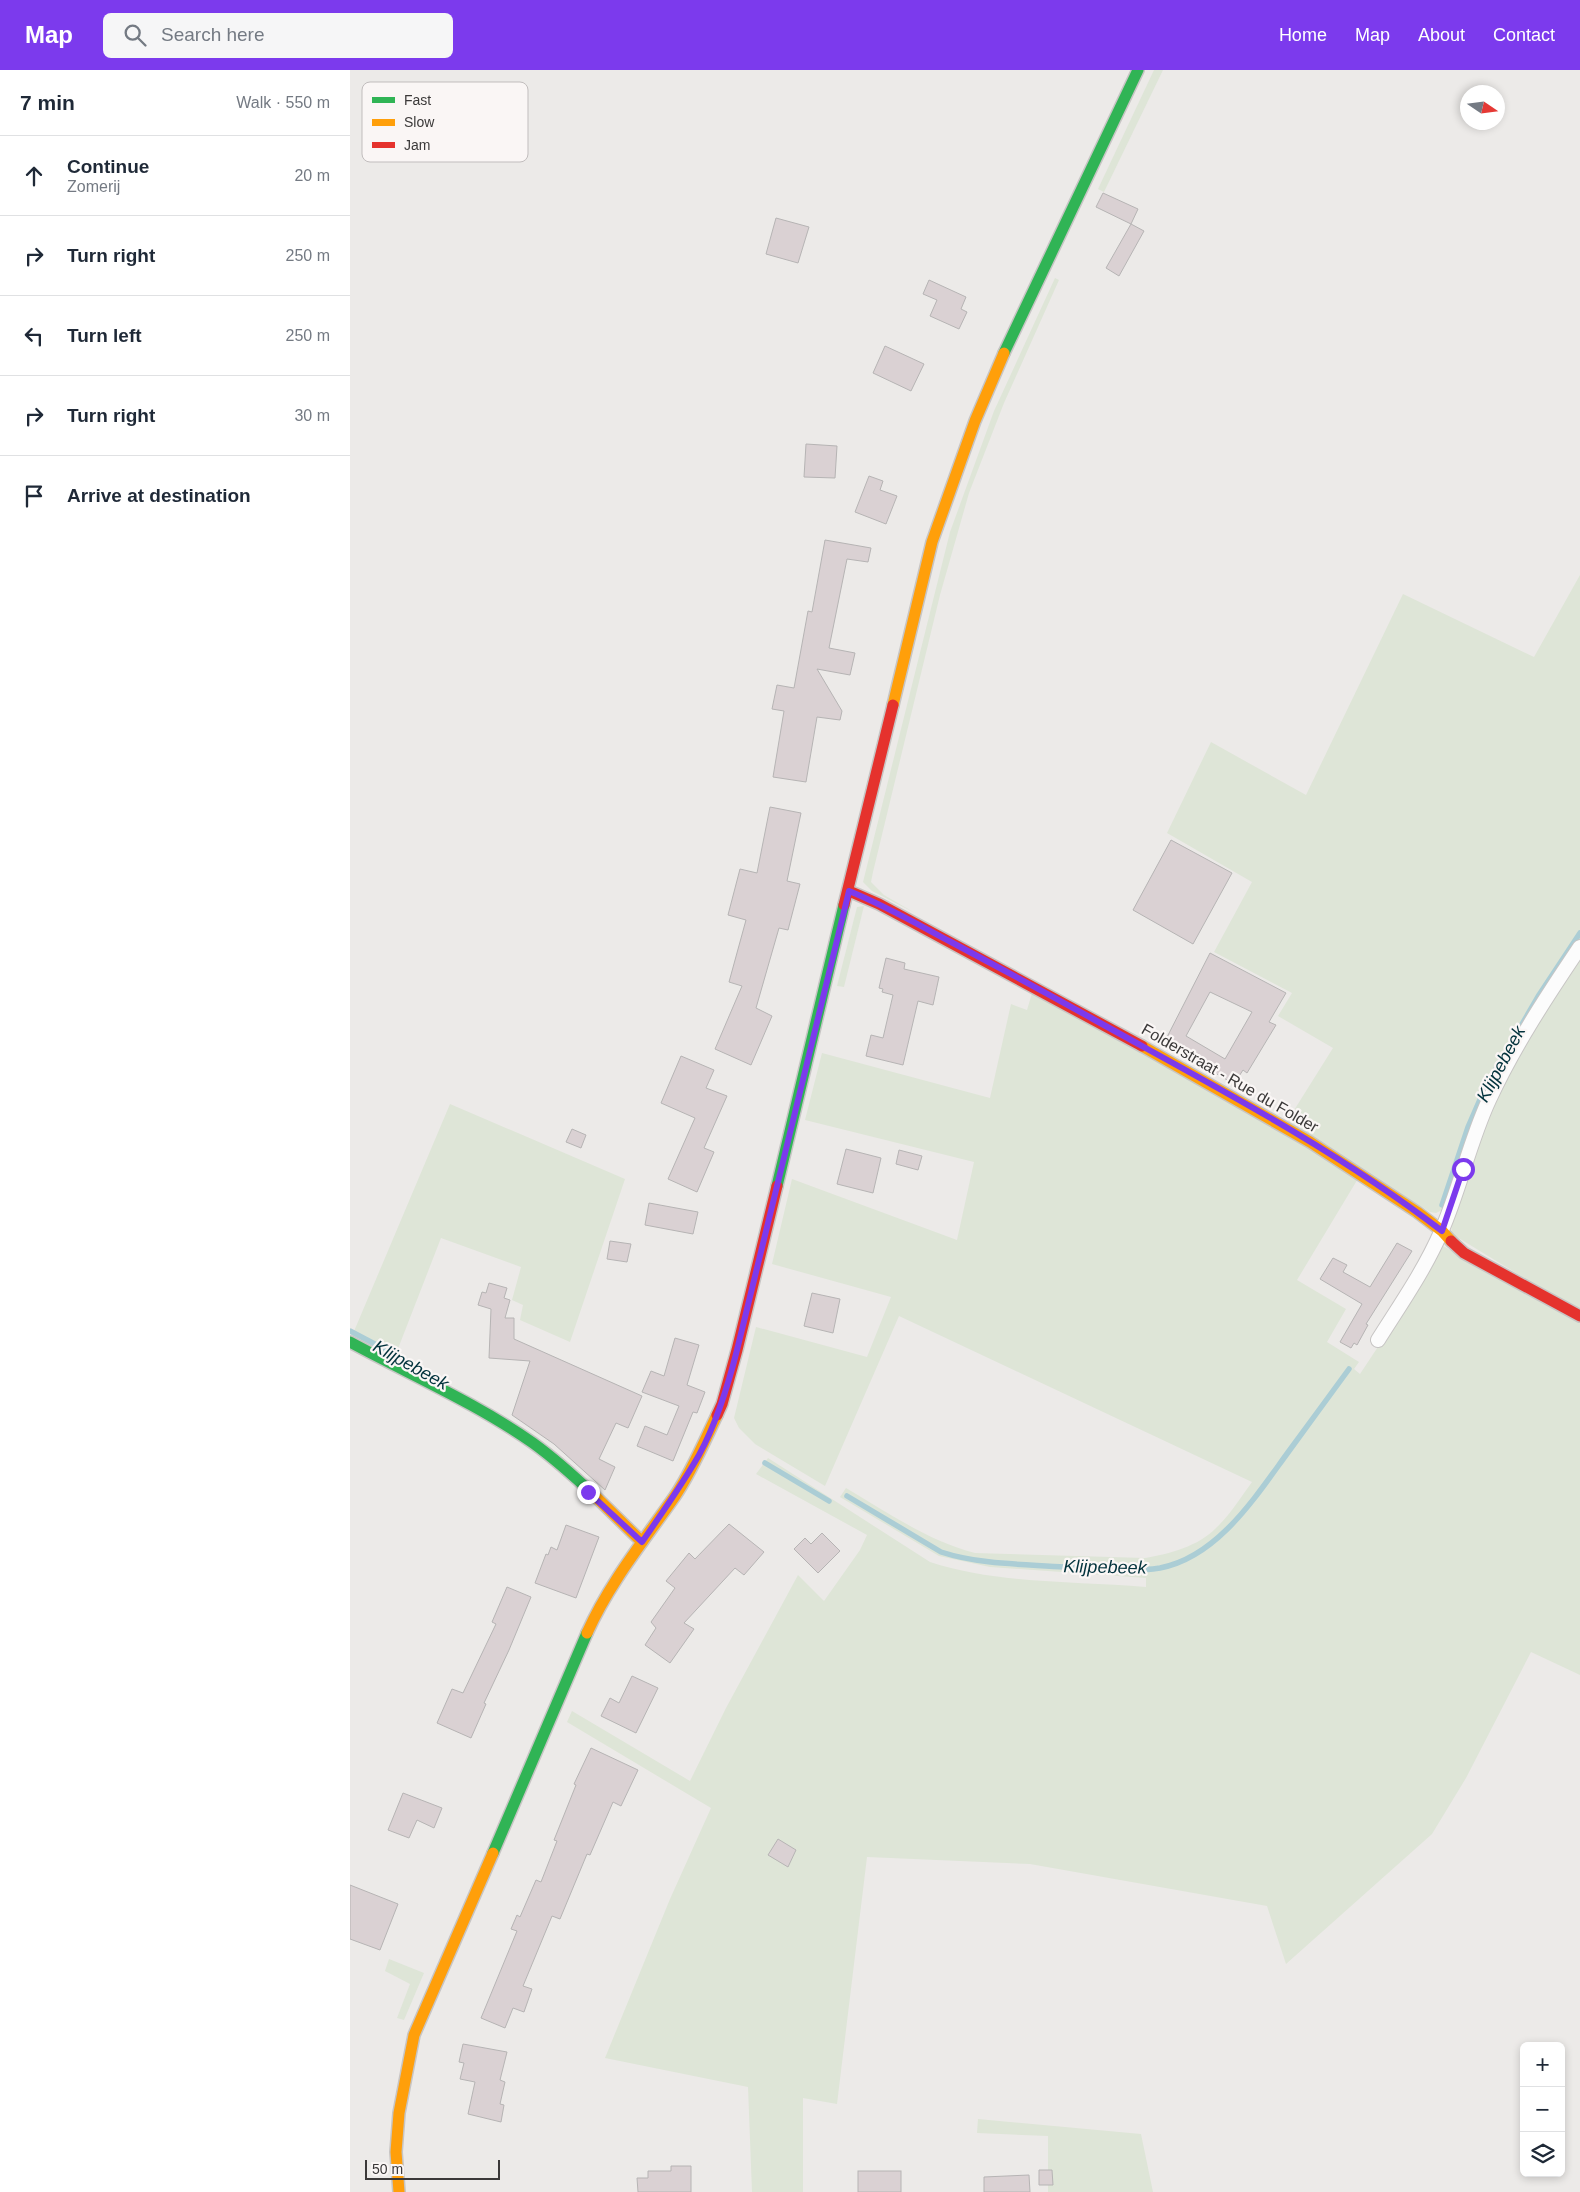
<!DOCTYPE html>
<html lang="en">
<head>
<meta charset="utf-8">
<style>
	:root { --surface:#fff; --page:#f6f6f7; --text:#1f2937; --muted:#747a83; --line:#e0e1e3; --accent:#7c3aed }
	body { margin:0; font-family:Arial,sans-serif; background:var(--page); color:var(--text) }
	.controls { position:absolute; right:15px; bottom:15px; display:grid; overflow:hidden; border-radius:8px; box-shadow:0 2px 8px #0003 }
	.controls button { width:45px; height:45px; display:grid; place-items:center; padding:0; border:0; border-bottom:1px solid var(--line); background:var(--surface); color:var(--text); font:25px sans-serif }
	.compass { position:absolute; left:1110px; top:15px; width:45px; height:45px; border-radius:50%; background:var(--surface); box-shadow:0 2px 8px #0003; rotate:103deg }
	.scale { position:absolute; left:15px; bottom:12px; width:135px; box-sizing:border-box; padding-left:5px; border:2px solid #3b3939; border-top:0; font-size:14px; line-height:18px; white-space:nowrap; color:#3b3939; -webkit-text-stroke:4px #faf6f5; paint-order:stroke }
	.stop { position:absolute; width:15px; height:15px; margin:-11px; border:4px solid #7c3aed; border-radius:50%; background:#fff }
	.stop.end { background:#7c3aed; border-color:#fff; box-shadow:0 1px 5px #0008 }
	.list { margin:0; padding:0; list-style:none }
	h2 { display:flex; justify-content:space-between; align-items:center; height:65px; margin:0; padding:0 20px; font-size:21px }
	h2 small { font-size:16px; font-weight:400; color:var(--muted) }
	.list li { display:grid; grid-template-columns:32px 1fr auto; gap:15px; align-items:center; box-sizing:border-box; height:80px; padding:0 20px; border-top:1px solid var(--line) }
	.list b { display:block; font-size:19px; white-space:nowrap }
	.list p { margin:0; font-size:16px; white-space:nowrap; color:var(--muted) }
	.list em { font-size:16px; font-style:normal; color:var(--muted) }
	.icon { flex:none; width:28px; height:28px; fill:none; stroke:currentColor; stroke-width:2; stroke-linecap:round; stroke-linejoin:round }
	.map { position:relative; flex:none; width:1230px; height:2122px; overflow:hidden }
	header { display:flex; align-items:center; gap:30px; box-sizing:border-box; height:70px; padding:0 25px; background:var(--accent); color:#fff }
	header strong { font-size:24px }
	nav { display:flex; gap:28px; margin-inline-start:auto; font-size:18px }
	.search { width:350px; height:45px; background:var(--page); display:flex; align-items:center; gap:12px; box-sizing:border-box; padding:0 18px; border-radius:8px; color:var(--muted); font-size:19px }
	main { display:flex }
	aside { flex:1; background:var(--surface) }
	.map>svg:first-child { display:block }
	.green { fill:#dee5d7 }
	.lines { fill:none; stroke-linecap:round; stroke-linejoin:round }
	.stream { stroke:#abcdd5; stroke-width:5.5 }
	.building { fill:#dad1d3; stroke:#b6b4b4; fill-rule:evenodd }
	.street-casing { stroke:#c7c5c4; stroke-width:16 }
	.fast-casing { stroke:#c7c5c4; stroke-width:14 }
	.slow-casing { stroke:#c7c5c4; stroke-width:14 }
	.jam-casing { stroke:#c7c5c4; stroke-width:14 }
	.street { stroke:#fcfcfc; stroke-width:14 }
	.fast { stroke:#30b455; stroke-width:11 }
	.slow { stroke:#ff9f0a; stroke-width:11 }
	.jam { stroke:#e5322d; stroke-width:11 }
	.route { stroke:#7c3aed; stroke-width:6 }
	.labels { text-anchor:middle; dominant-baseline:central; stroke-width:4.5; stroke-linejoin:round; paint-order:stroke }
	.street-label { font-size:16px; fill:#3b3939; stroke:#faf6f5 }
	.water-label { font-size:18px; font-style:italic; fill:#02323c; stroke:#faf6f5 }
	.key { fill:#faf6f5; stroke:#c1bdbd; stroke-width:1 }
	.key-label { font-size:14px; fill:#3b3939 }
</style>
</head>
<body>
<header>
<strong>Map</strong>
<div class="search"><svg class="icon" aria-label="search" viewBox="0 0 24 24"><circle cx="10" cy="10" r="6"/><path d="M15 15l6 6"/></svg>Search here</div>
<nav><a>Home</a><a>Map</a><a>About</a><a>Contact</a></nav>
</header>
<main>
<aside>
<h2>7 min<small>Walk · 550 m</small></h2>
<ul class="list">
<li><svg class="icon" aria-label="ahead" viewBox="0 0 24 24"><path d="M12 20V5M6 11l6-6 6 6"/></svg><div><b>Continue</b><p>Zomerij</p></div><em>20 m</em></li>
<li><svg class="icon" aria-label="right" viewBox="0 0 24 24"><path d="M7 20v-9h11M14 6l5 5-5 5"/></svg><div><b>Turn right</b></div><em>250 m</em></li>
<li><svg class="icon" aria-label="left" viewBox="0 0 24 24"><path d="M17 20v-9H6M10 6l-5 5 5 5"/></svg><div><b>Turn left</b></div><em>250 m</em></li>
<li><svg class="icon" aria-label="right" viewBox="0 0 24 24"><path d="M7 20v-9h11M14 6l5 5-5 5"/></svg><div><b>Turn right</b></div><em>30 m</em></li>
<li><svg class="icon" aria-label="arrive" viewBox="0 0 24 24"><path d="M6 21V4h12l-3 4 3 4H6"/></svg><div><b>Arrive at destination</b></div></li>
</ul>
</aside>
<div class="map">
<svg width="1230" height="2122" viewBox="0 0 1230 2122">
	<rect width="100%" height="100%" fill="#eceae8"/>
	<g class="green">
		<path d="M804 0H813L754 122 748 119Z"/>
		<path d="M705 208 709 210 654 333 619 423 590 525 523 802 521 812 534 825 565 843 522 821 513 812 600 462 644 341Z"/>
		<path d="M1230 505V870L1200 914 1094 1139 1086 1143 1080 1142 936 1053 983 978 928 946 942 923 864 882 902 812 817 763 861 672 956 725 1053 524 1184 587Z"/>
		<path d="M514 836 494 917 487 916 507 837Z"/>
		<path d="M1230 885V1242L1102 1164 1101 1153 1121 1085 1165 987Z"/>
		<path d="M683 920 1009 1107 947 1210 996 1239 977 1272 1009 1292 1004 1299 1010 1304 1051 1242 1089 1177 1093 1176 1230 1251V1605L1181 1582 1116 1708 1082 1764 936 1894 917 1836 680 1794 517 1787 487 2034 453 2028V2122H402L398 2017 255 1988 320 1829 361 1738 217 1652 222 1641 340 1711 376 1638 448 1505 474 1531 510 1480 517 1465 406 1404 418 1388 580 1492C646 1514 726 1511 796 1517V1508L640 1497 589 1486 490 1427 496 1418C537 1442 578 1471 625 1483L795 1488C819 1484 849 1476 866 1458 880 1445 891 1427 902 1412L549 1246 475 1416 405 1374 389 1358 384 1348 406 1257 517 1287 541 1227 422 1194 442 1109 607 1170 624 1092 455 1050 472 983 640 1028 661 934 677 940Z"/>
		<path d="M100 1034 275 1109 220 1272 170 1250 173 1235 162 1230 171 1197 91 1168 44 1289 2 1266Z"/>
		<path d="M39 1889 74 1903 54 1950 47 1948 60 1914 35 1901Z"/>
		<path d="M628 2049 791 2064 803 2122H698V2066L627 2063Z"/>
	</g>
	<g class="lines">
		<g class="stream">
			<path d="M1092 1135 1118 1057 1135 1018 1189 925 1230 863"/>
			<path d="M0 1261 57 1291"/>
			<path d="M415 1393 479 1431"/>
			<path d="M497 1426 591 1482C631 1495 674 1494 715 1497 746 1498 779 1503 810 1498 868 1487 906 1426 939 1381 959 1354 979 1326 999 1299"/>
		</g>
	</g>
	<g class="building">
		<path d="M753 123 788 139 781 154 746 137Z"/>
		<path d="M426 148 459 157 448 193 416 184Z"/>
		<path d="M781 154 794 161 769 206 756 198Z"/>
		<path d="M579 210 616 227 611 239 617 242 609 259 580 246 587 230 573 224Z"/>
		<path d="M535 276 574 294 561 321 523 303Z"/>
		<path d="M456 374 487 376 485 408 454 407Z"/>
		<path d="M519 406 533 411 530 420 547 426 536 454 505 442Z"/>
		<path d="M475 470 521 478 518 492 497 489 479 578 505 583 500 605 467 599 492 641 490 650 467 647 456 712 423 707 434 641 422 639 427 615 444 618 458 541 462 542Z"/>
		<path d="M420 737 451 743 437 811 450 814 438 860 429 858 406 938 422 946 401 995 365 979 392 916 379 912 396 850 378 845 390 799 407 803Z"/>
		<path d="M821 770 882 803 843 874 783 840Z"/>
		<path d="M860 883 936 923 919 952 926 955 897 1003 893 1000 884 1014 814 973ZM860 922 902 942 875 989 836 966Z"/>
		<path d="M536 888 555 893 554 899 589 907 583 935 568 931 553 995 516 986 521 965 533 968 543 925 532 922 533 919 529 918Z"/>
		<path d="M331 986 364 1000 356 1018 377 1026 354 1078 364 1082 347 1122 318 1109 345 1048 311 1033Z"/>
		<path d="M222 1059 236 1065 231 1078 216 1072Z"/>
		<path d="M496 1079 531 1088 523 1123 487 1114Z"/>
		<path d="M549 1080 572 1086 568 1100 546 1094Z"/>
		<path d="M299 1133 348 1142 343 1164 295 1155Z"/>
		<path d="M260 1171 281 1174 277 1192 257 1189Z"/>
		<path d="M1047 1173 1062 1181 1016 1254 1018 1255 1007 1275 1004 1273 1001 1278 990 1272 1012 1234 970 1209 983 1188 997 1195 993 1202 1020 1217Z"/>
		<path d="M139 1213 157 1218 154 1228 160 1230 155 1248H164V1269L292 1326 278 1358 266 1353 249 1389 265 1397 255 1420 204 1374 162 1345 180 1291 139 1288 141 1239 128 1235 132 1222 136 1223Z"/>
		<path d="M462 1223 490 1229 483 1263 454 1256Z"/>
		<path d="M325 1268 349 1275 337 1315 355 1322 347 1343 343 1342 323 1391 287 1376 295 1356 317 1365 329 1336 292 1322 301 1301 314 1306Z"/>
		<path d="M379 1454 414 1482 394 1505 385 1498 334 1553 344 1559 320 1593 295 1575 306 1558 301 1552 325 1518 316 1511 339 1483 345 1489Z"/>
		<path d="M216 1455 249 1467 226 1528 185 1513 196 1484 198 1485 201 1477 207 1480Z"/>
		<path d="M472 1463 490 1481 468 1503 444 1479 455 1468 461 1474Z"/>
		<path d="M157 1517 181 1527 159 1580 134 1633 136 1634 121 1668 87 1653 102 1619 113 1623 146 1554 142 1552Z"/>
		<path d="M282 1606 308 1618 286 1663 251 1646 260 1628 269 1633Z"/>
		<path d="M241 1678 288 1700 271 1736 263 1732 240 1785 237 1784 210 1849 202 1846 173 1916 182 1919 174 1942 163 1938 155 1958 131 1948 167 1861 161 1859 167 1845 170 1847 186 1810 191 1812 207 1771 204 1770 226 1715 224 1714Z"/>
		<path d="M53 1723 92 1738 84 1758 67 1750 59 1768 38 1760Z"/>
		<path d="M428 1769 446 1780 438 1797 418 1785Z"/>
		<path d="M0 1815 48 1834 30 1880 0 1869Z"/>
		<path d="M113 1974 157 1982 150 2010 155 2012 150 2034 154 2035 151 2052 118 2044 125 2012 110 2009 114 1993 109 1992Z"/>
		<path d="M321 2096H341V2122H288L287 2108H298V2101H321Z"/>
		<path d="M689 2100H702L703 2115H689Z"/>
		<rect x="508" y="2101" width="43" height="21"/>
		<path d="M679 2105 680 2122H634V2107Z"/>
	</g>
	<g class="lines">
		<g class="street-casing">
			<path id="street" d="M1028 1270C1050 1235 1074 1201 1091 1162 1110 1119 1119 1073 1139 1030 1164 976 1197 926 1230 877"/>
		</g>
		<g class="fast-casing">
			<g id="fast">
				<path d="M654 283 788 0"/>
				<path d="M427 1116 494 835"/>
				<path d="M0 1272C61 1305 126 1333 183 1373 205 1389 225 1407 244 1425"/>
				<path d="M143 1783 237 1563"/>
			</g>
		</g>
		<g class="slow-casing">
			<g id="slow">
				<path d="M543 635 582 472 625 351 654 283"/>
				<path d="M792 976 960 1072 1067 1142 1092 1161 1101 1171"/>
				<path d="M244 1425 292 1472"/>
				<path d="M237 1563C260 1512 293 1472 325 1426 342 1401 354 1372 367 1345"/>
				<path d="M49 2122 46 2082 49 2043 64 1965 143 1783"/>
			</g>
		</g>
		<g class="jam-casing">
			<g id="jam">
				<path d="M499 821 529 834 792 976"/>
				<path d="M494 835 543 635"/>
				<path d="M1101 1171 1114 1183 1230 1246"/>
				<path d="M367 1345 372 1334 387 1280 427 1116"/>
			</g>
		</g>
		<use href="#street" class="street"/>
		<use href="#fast" class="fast"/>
		<use href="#slow" class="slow"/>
		<use href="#jam" class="jam"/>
	</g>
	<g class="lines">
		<path class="route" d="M238 1422 292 1472C312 1443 332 1415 349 1385 367 1352 378 1316 387 1280L499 821C534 835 567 854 601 872 648 897 696 923 743 949 862 1015 984 1078 1092 1161L1113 1099"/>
	</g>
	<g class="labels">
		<g class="street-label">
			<text transform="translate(880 1008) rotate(30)">Folderstraat - Rue du Folder</text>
		</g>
		<g class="water-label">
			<text transform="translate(1151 994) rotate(-62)">Klijpebeek</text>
			<text transform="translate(61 1295) rotate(29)">Klijpebeek</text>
			<text transform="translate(755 1497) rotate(1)">Klijpebeek</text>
		</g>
	</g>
	<rect x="12" y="12" width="166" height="80" rx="8" class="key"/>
	<rect x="22" y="27" width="23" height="6" fill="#30b455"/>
	<rect x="22" y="49" width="23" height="7" fill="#ff9f0a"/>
	<rect x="22" y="72" width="23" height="6" fill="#e5322d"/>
	<g class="key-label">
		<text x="54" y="35">Fast</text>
		<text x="54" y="57">Slow</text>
		<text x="54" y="80">Jam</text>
	</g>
</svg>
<div class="controls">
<button>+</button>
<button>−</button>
<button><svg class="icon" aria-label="layers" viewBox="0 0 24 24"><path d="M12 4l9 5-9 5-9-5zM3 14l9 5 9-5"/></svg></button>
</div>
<svg class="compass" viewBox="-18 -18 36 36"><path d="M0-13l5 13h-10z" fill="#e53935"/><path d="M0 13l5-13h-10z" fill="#747a83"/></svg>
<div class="scale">50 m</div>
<div class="stop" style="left:1113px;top:1099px"></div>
<div class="stop end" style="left:238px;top:1422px"></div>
</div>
</main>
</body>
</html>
